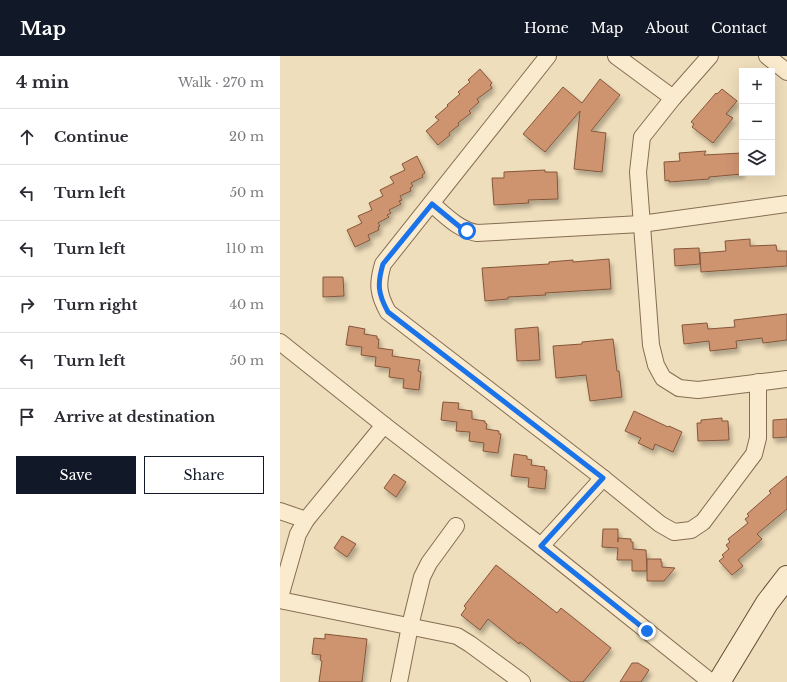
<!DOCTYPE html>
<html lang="en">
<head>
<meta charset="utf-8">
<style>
	:root { --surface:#fff; --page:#f2f2f3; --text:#2b2b33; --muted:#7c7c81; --line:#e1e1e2; --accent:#111827 }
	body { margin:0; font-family:"Libre Baskerville",serif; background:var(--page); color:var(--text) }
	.controls { position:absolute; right:12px; top:12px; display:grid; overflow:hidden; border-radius:0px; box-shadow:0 4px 16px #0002 }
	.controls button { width:36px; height:36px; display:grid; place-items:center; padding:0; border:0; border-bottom:1px solid var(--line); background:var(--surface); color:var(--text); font:20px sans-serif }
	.stop { position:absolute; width:12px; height:12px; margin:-9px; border:3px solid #1a73e8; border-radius:50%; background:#fff }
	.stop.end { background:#1a73e8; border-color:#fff; box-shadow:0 1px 4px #0008 }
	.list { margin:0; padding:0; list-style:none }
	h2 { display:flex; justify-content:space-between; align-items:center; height:52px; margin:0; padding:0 16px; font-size:17px }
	h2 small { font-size:13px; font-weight:400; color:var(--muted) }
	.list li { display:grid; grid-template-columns:26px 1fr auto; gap:12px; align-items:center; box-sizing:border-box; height:56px; padding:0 16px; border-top:1px solid var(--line) }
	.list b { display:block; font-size:15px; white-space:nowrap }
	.list em { font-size:13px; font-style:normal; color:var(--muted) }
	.actions { display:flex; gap:8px; padding:12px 16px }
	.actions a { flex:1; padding:9px 0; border:1px solid var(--accent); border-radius:0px; text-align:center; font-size:14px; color:var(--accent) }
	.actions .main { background:var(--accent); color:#fff }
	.icon { flex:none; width:22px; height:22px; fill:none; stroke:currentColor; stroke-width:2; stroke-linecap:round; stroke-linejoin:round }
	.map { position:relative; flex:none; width:507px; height:626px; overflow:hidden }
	header { display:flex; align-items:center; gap:24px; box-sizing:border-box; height:56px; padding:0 20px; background:var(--accent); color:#fff }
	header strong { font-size:19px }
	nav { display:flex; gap:22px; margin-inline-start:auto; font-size:14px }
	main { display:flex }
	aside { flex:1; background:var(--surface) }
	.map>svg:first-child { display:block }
	.building { fill:#ce946f; stroke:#85563a; filter:url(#shadow) }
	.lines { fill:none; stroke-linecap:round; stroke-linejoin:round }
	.street-casing { stroke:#866d55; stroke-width:18 }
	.secondary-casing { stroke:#674e38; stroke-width:24 }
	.street { stroke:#faebce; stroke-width:16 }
	.secondary { stroke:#faebce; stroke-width:22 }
	.route { stroke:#1a73e8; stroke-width:5 }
</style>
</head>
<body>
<header>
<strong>Map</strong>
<nav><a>Home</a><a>Map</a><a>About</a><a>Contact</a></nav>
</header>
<main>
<aside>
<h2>4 min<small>Walk · 270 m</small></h2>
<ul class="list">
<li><svg class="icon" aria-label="ahead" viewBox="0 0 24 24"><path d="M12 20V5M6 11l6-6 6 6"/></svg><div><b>Continue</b></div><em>20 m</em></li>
<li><svg class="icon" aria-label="left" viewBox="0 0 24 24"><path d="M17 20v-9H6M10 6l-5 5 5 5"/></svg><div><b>Turn left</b></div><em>50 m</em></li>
<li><svg class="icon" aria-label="left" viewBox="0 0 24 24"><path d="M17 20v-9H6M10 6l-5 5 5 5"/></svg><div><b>Turn left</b></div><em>110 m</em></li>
<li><svg class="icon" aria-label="right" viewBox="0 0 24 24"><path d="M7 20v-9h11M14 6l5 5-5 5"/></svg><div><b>Turn right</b></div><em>40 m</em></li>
<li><svg class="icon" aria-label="left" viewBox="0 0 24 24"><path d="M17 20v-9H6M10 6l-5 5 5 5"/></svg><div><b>Turn left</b></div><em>50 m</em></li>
<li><svg class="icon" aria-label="arrive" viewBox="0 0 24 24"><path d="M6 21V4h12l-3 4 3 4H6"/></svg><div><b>Arrive at destination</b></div></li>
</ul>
<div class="actions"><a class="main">Save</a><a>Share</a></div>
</aside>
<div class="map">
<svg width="507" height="626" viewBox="0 0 507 626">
	<defs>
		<filter id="shadow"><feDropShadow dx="2.5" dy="4.5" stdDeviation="2" flood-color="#0004"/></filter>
	</defs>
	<rect width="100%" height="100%" fill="#efdebb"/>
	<g class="building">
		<path d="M200 13 212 27 210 29 212 32 197 43 199 46 189 55 191 57 178 67 179 69 169 77 170 79 158 89 146 75 159 64 155 61 168 50 167 49 180 38 178 36 190 26 188 24Z"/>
		<path d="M320 23 340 39 311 75 326 77 322 116 294 113 300 55 265 96 243 78 283 31 302 47Z"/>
		<path d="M442 33 457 45 446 58 453 62 433 87 412 71 414 68 411 66 436 37 437 38Z"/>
		<path d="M426 95 424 99 462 97V118L429 121V123L389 126V124L385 125 384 106 400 105 399 97Z"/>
		<path d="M137 100 145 117 142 119 143 121 131 127 133 130 130 132 131 135 120 140 122 144 119 145 121 148 109 154 111 157 107 159 109 161 98 167 100 170 98 171 99 174 88 179 90 184 75 191 67 174 82 167 78 160 92 154 89 147 103 140 100 134 114 127 110 121 125 114 122 108Z"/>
		<path d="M265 114V116H277L278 143 248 144 249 147 214 149 212 122H224V116Z"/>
		<path d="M470 183V190L496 189 497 195H507V210L421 216 420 197 446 195 445 185Z"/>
		<path d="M419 192 420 208 395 210 394 193Z"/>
		<path d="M329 203 331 233 265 237 266 239 228 241V243L205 245 202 212 269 208V206L293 204V206Z"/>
		<path d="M43 221H63L64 240 43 241Z"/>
		<path d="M507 258V284L483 287 482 282 456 285 457 292 430 295 429 285 404 288 402 269 427 267 428 273 455 271 454 264Z"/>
		<path d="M69 270 85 273 84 278 97 280V283H99L98 292 113 294 112 300 140 304 138 315 141 316 139 334 123 332 124 323 109 321 110 312 95 310 96 301 81 299 82 291 66 289Z"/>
		<path d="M258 271 260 304 237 305 235 273Z"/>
		<path d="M333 283 337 315H339L342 341 310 345 306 319 276 322 273 290 302 288V286Z"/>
		<path d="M163 346 179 347 178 353 192 355V363L205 365V367L207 368 206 373 219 375V378H221L218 397 203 395 204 387 189 385 190 376 176 375 177 366 161 364Z"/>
		<path d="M354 355 388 371 389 370 402 376 393 396 375 388 373 394 358 387 361 382 345 375Z"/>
		<path d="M442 362V365H448L449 384 418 385 417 367H421V364Z"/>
		<path d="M507 363V381L493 382V364Z"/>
		<path d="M234 398 247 400V403L252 404 251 409 265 411 264 414H267L265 433 248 431 249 422 231 420Z"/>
		<path d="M114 418 126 426 116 441 104 432Z"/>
		<path d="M507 420V453L477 478 482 483 458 504 463 510 452 519 439 505 444 501 442 499 449 493 446 489 450 486 448 483 468 467 465 463 469 460 467 458 491 437 489 435Z"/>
		<path d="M323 473H338V486V482L351 483V486H353V493L366 494 367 515H352V504H337L338 492 322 491Z"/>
		<path d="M62 480 76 488 67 501 54 492Z"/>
		<path d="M367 503H381V506H382V511L395 512 384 525H367Z"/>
		<path d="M216 509 277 557 281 552 331 592 303 626H291L240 586 239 588 208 563 200 574 181 559 186 552 184 550Z"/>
		<path d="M45 578 87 583 82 626H39L42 605 40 604 41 599 32 598 34 582 45 583Z"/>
		<path d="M352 607H358L369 614 361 626H340Z"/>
	</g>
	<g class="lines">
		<g class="street-casing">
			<g id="street">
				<path d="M268 0 103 208C97 228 98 238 108 256L323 422 380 468 394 476 411 474 423 466 474 398 478 382V326"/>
				<path d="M336 0 393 42"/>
				<path d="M430 0 393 42 362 81 358 116 371 289 376 309 383 322 399 332 418 334 507 323"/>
				<path d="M487 0 507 16"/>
				<path d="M152 148C166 160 179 174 197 177L361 168 507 148"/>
				<path d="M0 286 104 369 261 490 431 626"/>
				<path d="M0 455 26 464"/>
				<path d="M261 490 323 422"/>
				<path d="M0 541 18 478 26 464 104 369"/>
				<path d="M0 544 177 580 190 588 242 626"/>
				<path d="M119 626 130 570 142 521 149 507 176 470"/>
			</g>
		</g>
		<g class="secondary-casing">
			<path id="secondary" d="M439 626 487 547 507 521"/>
		</g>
		<use href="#street" class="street"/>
		<use href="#secondary" class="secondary"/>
	</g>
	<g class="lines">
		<path class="route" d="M187 175 180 171 152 148 103 208C97 228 98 238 108 256L323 422 261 490 367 575"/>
	</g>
</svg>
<div class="controls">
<button>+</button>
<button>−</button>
<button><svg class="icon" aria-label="layers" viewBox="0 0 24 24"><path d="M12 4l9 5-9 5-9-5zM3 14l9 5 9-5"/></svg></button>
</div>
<div class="stop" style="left:187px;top:175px"></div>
<div class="stop end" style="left:367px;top:575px"></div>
</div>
</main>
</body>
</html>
